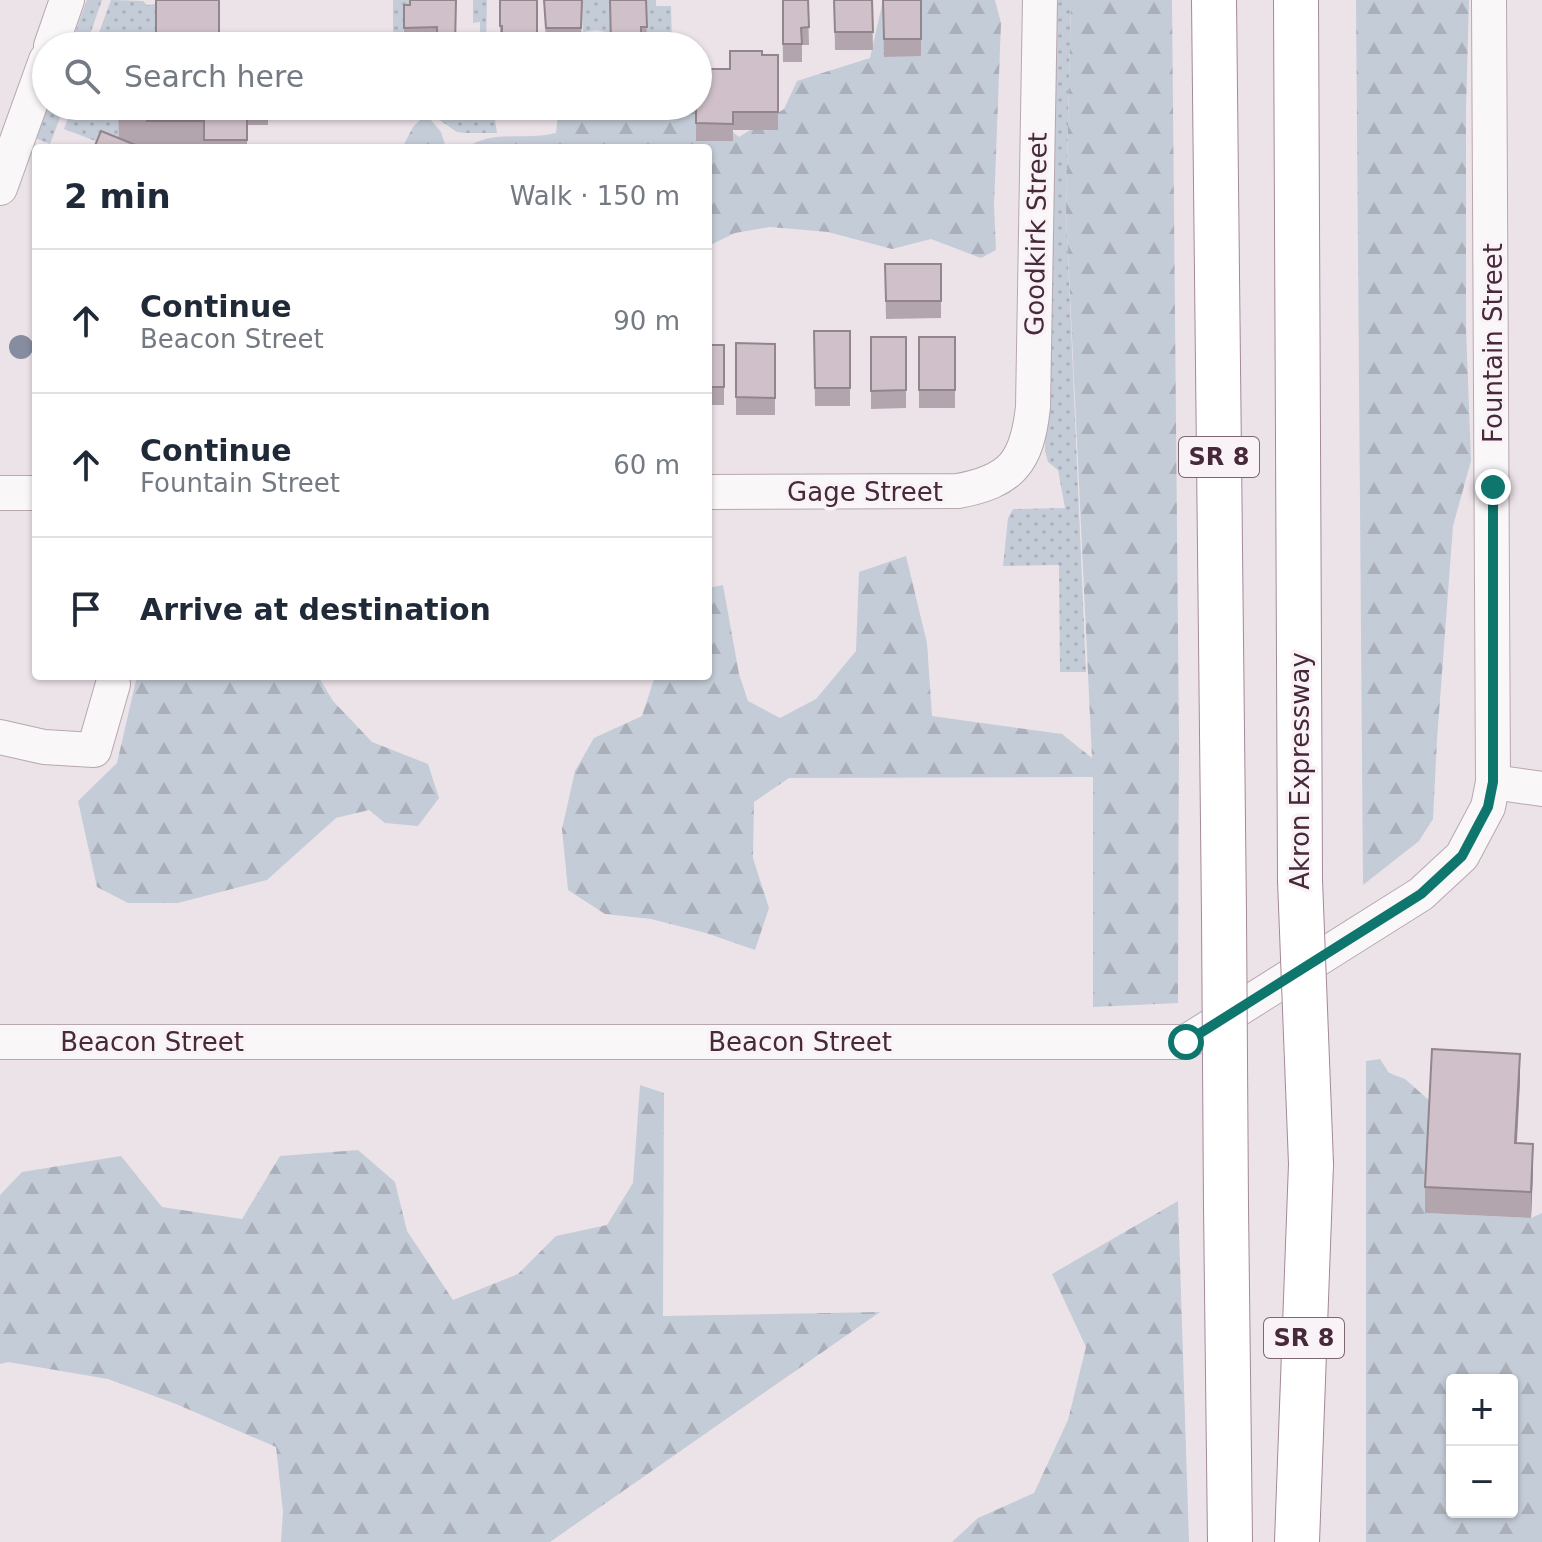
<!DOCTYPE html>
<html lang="en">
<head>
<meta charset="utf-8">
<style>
	:root { --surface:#fff; --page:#f2f2f3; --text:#1f2937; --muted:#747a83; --line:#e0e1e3 }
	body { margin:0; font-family:"DejaVu Sans",sans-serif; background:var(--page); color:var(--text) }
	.controls { position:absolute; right:24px; bottom:24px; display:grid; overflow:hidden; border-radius:8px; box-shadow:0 2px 6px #0004 }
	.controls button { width:72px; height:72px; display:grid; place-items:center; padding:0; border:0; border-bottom:2px solid var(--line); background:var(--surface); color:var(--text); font:40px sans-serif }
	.stop { position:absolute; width:24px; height:24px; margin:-18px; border:6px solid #0f766e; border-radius:50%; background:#fff }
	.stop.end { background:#0f766e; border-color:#fff; box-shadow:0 2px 8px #0008 }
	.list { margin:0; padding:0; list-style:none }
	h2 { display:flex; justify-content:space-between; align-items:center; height:104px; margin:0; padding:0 32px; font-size:34px }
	h2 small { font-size:26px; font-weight:400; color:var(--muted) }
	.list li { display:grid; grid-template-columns:52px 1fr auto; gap:24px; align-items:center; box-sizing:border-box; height:144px; padding:0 32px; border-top:2px solid var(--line) }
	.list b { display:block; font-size:30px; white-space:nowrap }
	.list p { margin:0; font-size:26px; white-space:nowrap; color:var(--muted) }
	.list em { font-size:26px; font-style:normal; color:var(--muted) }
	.icon { flex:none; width:44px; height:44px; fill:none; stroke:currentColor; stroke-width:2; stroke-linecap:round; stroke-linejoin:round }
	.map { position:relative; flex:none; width:1542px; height:1542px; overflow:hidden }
	.search { position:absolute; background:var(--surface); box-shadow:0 2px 6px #0004; left:32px; top:32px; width:680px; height:88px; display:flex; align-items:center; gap:20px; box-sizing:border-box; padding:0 28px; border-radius:44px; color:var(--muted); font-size:30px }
	.panel { position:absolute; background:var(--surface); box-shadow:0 2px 6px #0004; left:32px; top:144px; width:680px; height:536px; border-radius:8px }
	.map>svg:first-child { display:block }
	.grass { fill:url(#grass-dots) }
	.forest { fill:url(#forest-firs); fill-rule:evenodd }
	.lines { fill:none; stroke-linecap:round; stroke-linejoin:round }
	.minor-casing { stroke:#b7a7b1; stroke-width:36 }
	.highway-casing { stroke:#a48999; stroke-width:46 }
	.minor { stroke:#faf7f8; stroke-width:34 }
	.highway { stroke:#fff; stroke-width:44 }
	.highway-bridge-casing { stroke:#a48999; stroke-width:46; stroke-linecap:butt }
	.highway-bridge { stroke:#fff; stroke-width:44 }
	.tree { fill:#878da0 }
	.wall { fill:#b3a5ad }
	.shaded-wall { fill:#92868d }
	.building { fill:#d0c0c9; stroke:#92868d; stroke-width:2 }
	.route { stroke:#0f766e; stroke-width:10 }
	.labels { text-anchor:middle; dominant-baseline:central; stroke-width:7; stroke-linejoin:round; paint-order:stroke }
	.shield { fill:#f9f3f7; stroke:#7c6672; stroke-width:2 }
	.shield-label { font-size:24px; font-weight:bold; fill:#472939 }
	.street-label { font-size:26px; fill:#472939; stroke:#f9f3f7 }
</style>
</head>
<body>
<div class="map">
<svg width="1542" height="1542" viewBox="0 0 1542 1542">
	<defs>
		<pattern id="grass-dots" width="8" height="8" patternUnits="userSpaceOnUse" patternTransform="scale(2)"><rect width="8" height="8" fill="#c4ccd7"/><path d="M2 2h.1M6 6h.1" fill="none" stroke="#aaafb9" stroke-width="1.8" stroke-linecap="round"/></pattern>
		<pattern id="forest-firs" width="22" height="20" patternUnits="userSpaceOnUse" patternTransform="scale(2)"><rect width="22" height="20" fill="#c4ccd7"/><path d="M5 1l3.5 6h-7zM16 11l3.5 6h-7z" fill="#aaafb9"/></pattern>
	</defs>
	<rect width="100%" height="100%" fill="#ece3e9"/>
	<g class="grass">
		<path d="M87 0H102L86 46H70Z"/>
		<path d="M111 0 143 1 147 5 155 4 156 46H94Z"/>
		<path d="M393 0H409V23L404 24 403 46H393Z"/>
		<path d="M473 0H487L486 46H480V22L473 23Z"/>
		<path d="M582 0H617L610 5 611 33 596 30 583 32Z"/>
		<path d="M626 0H656V6H671L672 46H641L646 44Z"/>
		<path d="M1057 0H1071L1066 211 1086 672H1060L1059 565 1003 566 1008 518 1013 509 1065 508 1058 470 1048 462 1045 450Z"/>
		<path d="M47 106 64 107 50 144 35 138Z"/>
		<path d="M393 106H493L497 133H465L457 132 432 115 394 113Z"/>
		<path d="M71 110 98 120H119L147 148H114L64 129Z"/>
	</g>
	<g class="forest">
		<path d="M883 0H995L1001 23 994 206 996 250 981 258 931 239 892 249 828 232 770 227 735 233 708 246V148H466C494 129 524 141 556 133L559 106 698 104 739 137 784 109 797 81 870 58Z"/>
		<path d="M1071 0H1172L1179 737 1178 1003 1093 1007V777L789 778 754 802 753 858 769 908 755 950 706 933 651 919 605 914 568 890 562 829 575 771 594 738 642 716 655 676H708V588L723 585 739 674 748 701 780 718 816 699 856 651 859 572 906 556 927 643 932 716 1062 734 1092 758 1066 211Z"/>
		<path d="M1356 0H1469L1466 111V328L1471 461 1453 526 1437 740 1433 819 1419 841 1363 885Z"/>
		<path d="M426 114 441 132 446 148H402L413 127Z"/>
		<path d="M137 676H318L333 701 372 742 428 764 439 798 418 826 385 823 369 810 336 818 267 880 178 903H128L97 887 78 801 117 763Z"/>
		<path d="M1380 1059 1389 1073 1405 1079 1431 1102 1425 1213 1531 1218 1542 1213V1542H1366V1061ZM1452 1380H1512V1512H1452Z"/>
		<path d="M640 1085 664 1093 663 1316 880 1312 550 1542H281L283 1512 276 1447 176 1404 108 1379 8 1362 0 1364V1195L22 1172 121 1156 162 1207 242 1219 280 1156 358 1150 395 1182 407 1231 453 1300 518 1274 556 1236 607 1225 633 1183Z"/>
		<path d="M1178 1201 1189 1542H952L978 1518 1034 1493 1068 1420 1086 1347 1052 1274Z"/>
	</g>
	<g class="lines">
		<g class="minor-casing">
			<g id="minor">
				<path d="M51 46 67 0"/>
				<path d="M0 188 46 60"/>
				<path d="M708 492 958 491C1012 481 1027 462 1033 407L1040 0"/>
				<path d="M0 493H36"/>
				<path d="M0 737 44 747 94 750 113 684"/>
				<path d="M1493 782 1542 789"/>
				<path d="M0 1042H1186L1421 894 1462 856 1488 807 1493 782 1489 0"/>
			</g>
		</g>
		<g class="highway-casing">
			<g id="highway">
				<path d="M1214 0 1224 915"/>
				<path d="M1296 0 1300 880"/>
				<path d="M1226 1206 1230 1542"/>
				<path d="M1297 1542 1311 1164"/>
			</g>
		</g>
		<use href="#minor" class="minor"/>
		<use href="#highway" class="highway"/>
		<g class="highway-bridge-casing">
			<g id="highway-bridge">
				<path d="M1300 880 1311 1164"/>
				<path d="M1224 915 1226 1206"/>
			</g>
		</g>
		<use href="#highway-bridge" class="highway-bridge"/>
	</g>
	<circle class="tree" cx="21" cy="347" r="12"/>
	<g class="wall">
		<path d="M456 0 437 44 404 45V5Z"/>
		<path d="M500 0 537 46 500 43Z"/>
		<path d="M544 0H582L581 45H546Z"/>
		<path d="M646 0 647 44 611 46Z"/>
		<path d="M782 0H808L809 45H802V62H783Z"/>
		<path d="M834 0H872L873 50H835Z"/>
		<path d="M883 0H921V56L884 57Z"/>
		<path d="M762 55H778V130H733V141H696V106L730 69Z"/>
		<path d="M118 106H268V125H247V148H147V146H138L119 138Z"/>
		<path d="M885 264H941V318L886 319Z"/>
		<path d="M814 331H850V406H815Z"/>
		<path d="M36 332V363L32 361V343Z"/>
		<path d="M871 337H906V408L871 409Z"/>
		<rect x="919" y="337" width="36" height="71"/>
		<path d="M736 343 775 344V415H736Z"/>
		<rect x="708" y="345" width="16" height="60"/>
		<path d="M1520 1080 1517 1143 1533 1170 1531 1218 1425 1213V1187Z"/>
	</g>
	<g class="shaded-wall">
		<path d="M1520 1054V1080L1515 1169V1143Z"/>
		<path d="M1533 1144V1170L1531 1218V1192Z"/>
	</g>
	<g class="building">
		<path d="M156 0H219V35L267 34V46H127V38H156Z"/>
		<path d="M410 0H456L455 46H437V27L404 28V5H410Z"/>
		<path d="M500 0H537V46H502V26H500Z"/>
		<path d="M544 0H582L581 28H546Z"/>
		<path d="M610 0H646L647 27H641V46H611Z"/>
		<path d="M783 0H808L809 27 801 28 802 44H783Z"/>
		<path d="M834 0H872L873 32H835Z"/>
		<path d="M883 0H921V39H884Z"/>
		<rect x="466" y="36" width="14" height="10"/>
		<path d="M730 51H762V55H778V112H733V124L696 123V106H698V69H730Z"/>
		<path d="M119 106H247V140H204V121H147V112H119Z"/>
		<path d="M101 131 143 148H94Z"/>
		<path d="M885 264H941V301H886Z"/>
		<path d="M814 331H850V388H815Z"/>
		<path d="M36 332V345L32 343Z"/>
		<path d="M871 337H906V390L871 391Z"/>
		<rect x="919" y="337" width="36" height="53"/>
		<path d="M736 343 775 344V398L736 397Z"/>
		<rect x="708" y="345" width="16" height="42"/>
		<path d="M1432 1049 1520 1054 1515 1143 1533 1144 1531 1192 1425 1187Z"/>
	</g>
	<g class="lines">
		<path class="route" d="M1186 1042 1421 894 1462 856 1488 807 1493 782V487"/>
	</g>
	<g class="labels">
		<g class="shield">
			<rect x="1179" y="437" width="80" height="40" rx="6"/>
			<rect x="1264" y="1318" width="80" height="40" rx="6"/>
		</g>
		<g class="shield-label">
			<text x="1219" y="457">SR 8</text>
			<text x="1304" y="1338">SR 8</text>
		</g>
		<g class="street-label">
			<text transform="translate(1036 234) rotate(-89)">Goodkirk Street</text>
			<text transform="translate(1493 343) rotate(-90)">Fountain Street</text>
			<text x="865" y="492">Gage Street</text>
			<text transform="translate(1300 771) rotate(-90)">Akron Expressway</text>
			<text x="152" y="1042">Beacon Street</text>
			<text x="800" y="1042">Beacon Street</text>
		</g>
	</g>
</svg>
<div class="controls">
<button>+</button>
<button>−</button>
</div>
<div class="stop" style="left:1186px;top:1042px"></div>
<div class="stop end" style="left:1493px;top:487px"></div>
<div class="search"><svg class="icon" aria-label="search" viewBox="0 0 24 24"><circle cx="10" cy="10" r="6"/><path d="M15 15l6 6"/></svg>Search here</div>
<section class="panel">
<h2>2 min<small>Walk · 150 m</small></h2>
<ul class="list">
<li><svg class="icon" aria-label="ahead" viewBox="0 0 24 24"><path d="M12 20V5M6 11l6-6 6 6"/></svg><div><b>Continue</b><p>Beacon Street</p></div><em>90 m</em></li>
<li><svg class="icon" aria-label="ahead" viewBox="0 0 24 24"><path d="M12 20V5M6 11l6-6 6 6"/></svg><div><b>Continue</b><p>Fountain Street</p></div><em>60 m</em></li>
<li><svg class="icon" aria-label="arrive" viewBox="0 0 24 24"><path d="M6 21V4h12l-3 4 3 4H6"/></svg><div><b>Arrive at destination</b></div></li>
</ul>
</section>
</div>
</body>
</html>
